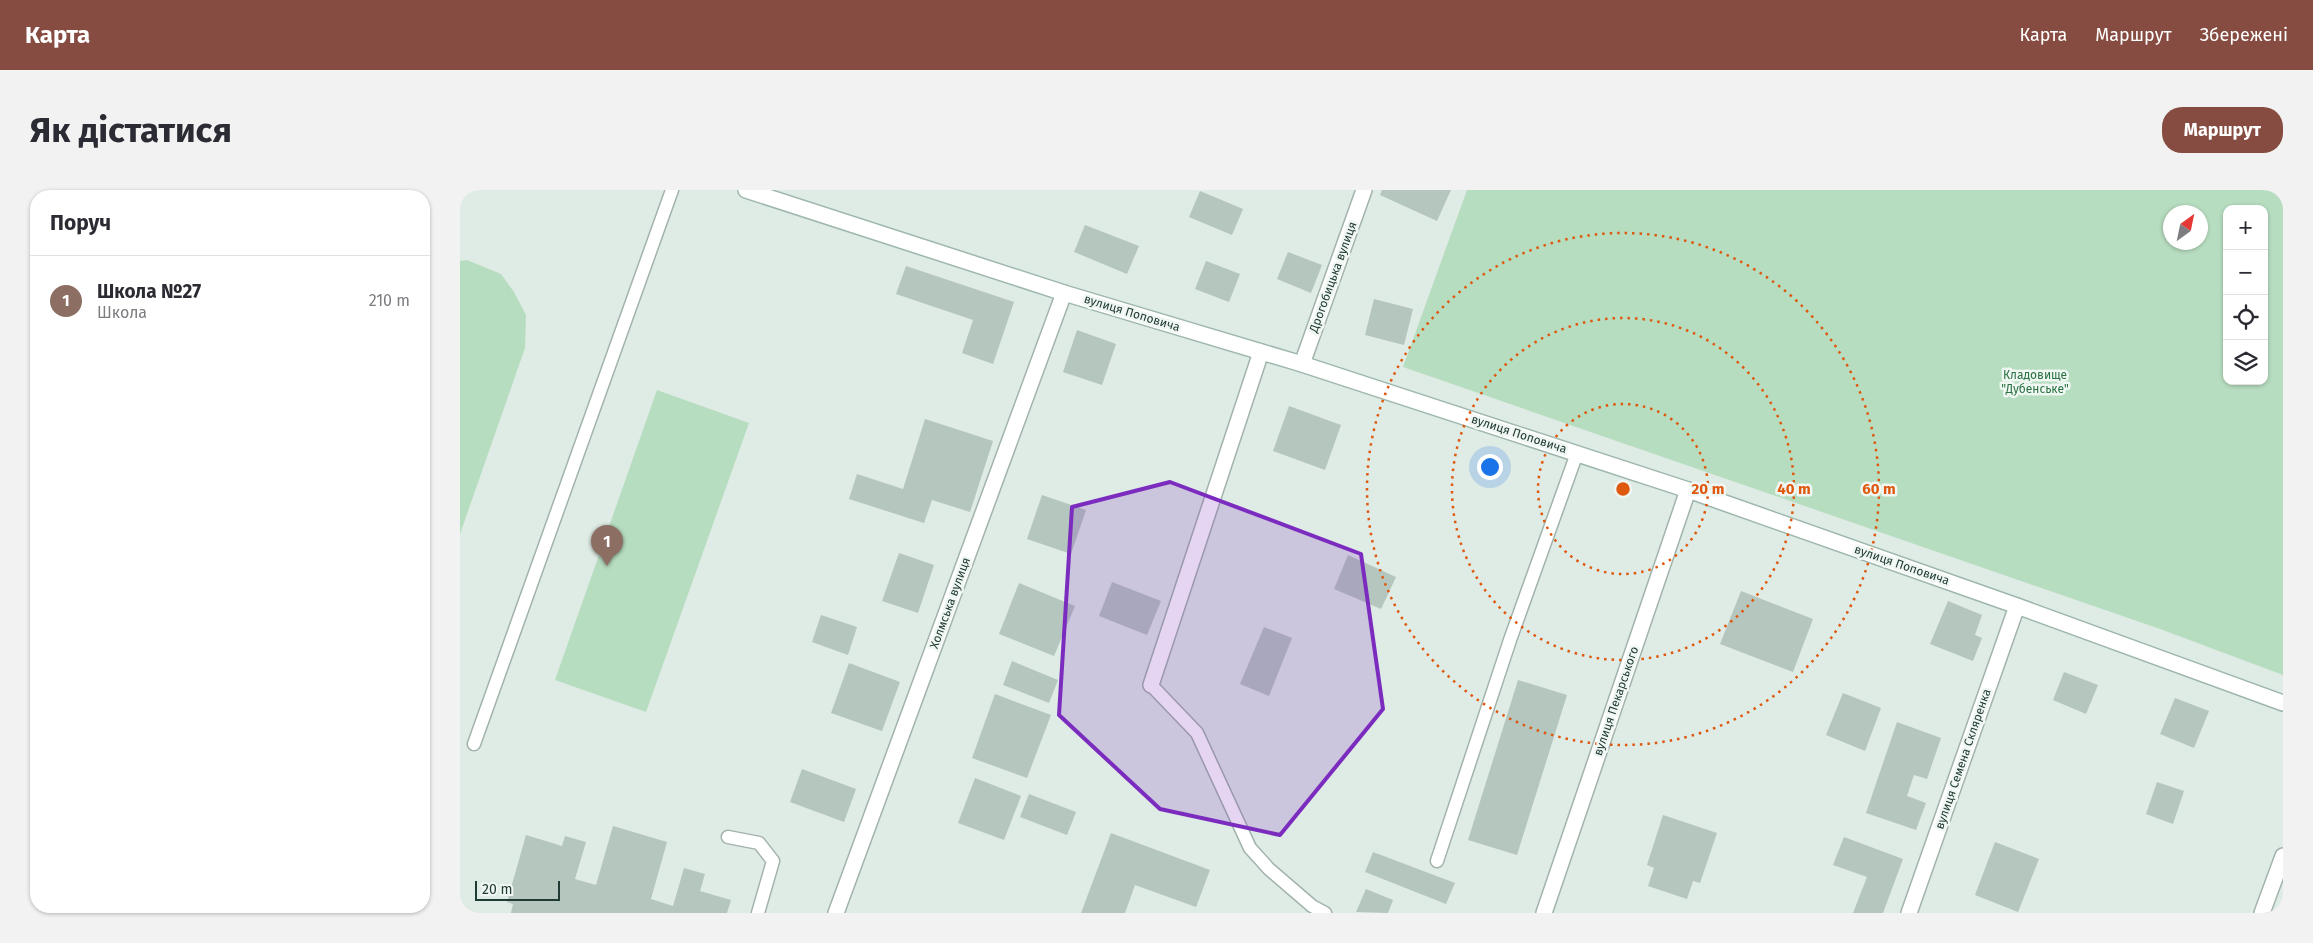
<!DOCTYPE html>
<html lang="uk">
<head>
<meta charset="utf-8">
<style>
	:root { --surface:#fff; --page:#f2f2f3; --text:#2b2b33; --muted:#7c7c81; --line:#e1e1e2; --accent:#864c41 }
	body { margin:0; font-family:"Fira Sans",sans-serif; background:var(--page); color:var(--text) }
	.controls { position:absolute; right:15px; top:15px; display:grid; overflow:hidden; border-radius:10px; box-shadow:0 1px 4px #0004 }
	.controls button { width:45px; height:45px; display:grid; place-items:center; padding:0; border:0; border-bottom:1px solid var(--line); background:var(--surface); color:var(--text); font:25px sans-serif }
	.compass { position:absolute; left:1703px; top:15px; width:45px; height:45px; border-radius:50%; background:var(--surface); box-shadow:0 1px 4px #0004; rotate:33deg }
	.scale { position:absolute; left:15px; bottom:12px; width:85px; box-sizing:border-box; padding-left:5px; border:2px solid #203b33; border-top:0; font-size:14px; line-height:18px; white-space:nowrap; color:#203b33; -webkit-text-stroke:4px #f0f7f3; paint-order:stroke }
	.you { position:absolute; left:1029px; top:276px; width:18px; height:18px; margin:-12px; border:4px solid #fff; border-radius:50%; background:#1a73e8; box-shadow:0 0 0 8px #1a73e833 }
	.badge { display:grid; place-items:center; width:32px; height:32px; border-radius:50%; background:var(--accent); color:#fff; font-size:16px; font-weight:700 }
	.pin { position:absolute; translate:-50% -41px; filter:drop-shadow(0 1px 2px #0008) }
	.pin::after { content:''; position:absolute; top:26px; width:18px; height:15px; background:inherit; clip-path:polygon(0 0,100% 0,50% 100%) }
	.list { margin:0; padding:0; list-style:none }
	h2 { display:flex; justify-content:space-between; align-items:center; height:65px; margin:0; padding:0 20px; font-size:21px }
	h2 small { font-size:16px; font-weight:400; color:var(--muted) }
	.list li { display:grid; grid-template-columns:32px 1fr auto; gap:15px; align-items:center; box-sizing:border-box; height:90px; padding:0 20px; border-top:1px solid var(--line) }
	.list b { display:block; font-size:19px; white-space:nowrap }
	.list p { margin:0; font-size:16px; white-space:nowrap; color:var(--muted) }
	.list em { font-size:16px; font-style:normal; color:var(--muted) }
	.icon { flex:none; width:28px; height:28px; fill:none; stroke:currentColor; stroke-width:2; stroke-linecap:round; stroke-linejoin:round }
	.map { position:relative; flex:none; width:1823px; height:723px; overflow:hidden; border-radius:20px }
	header { display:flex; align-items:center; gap:30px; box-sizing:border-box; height:70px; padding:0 25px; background:var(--accent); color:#fff }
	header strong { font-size:24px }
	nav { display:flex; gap:28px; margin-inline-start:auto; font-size:18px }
	.intro { display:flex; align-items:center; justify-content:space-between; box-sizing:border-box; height:120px; padding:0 30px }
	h1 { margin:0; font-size:35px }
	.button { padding:12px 22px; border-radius:20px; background:var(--accent); color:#fff; font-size:18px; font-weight:700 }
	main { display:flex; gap:30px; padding:0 30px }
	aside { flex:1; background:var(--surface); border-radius:20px; box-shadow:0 1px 4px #0004 }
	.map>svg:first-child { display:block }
	.green { fill:#b7ddc0; fill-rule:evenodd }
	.building { fill:#b5c6be }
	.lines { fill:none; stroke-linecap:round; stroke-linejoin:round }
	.lane-casing { stroke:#a2b3ac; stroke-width:15 }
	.street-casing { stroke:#a2b3ac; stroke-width:18 }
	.secondary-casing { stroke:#9eb7ad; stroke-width:18 }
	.lane { stroke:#fff; stroke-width:12 }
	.street { stroke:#fff; stroke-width:15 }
	.secondary { stroke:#fff; stroke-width:15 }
	.marked { fill:#7b2cbf; fill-opacity:0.2; stroke:#7b2cbf; stroke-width:4; stroke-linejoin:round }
	.ring { fill:none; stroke:#de580e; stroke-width:2.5; stroke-dasharray:2.5 5 }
	.labels { text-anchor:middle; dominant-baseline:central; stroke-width:5; stroke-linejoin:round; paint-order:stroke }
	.street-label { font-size:12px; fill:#203b33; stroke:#f0f7f3 }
	.park-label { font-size:12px; fill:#297343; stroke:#f0f7f3 }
	.centre { fill:#de580e; stroke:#f0f7f3; stroke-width:2.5 }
	.ring-label { font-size:15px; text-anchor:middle; font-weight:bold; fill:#de580e; stroke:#f0f7f3; stroke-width:5; stroke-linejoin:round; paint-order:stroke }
</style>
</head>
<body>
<header>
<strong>Карта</strong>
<nav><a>Карта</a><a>Маршрут</a><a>Збережені</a></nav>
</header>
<div class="intro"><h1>Як дістатися</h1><a class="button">Маршрут</a></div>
<main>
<aside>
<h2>Поруч<small></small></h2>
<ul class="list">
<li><span class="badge" style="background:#8d6e63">1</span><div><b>Школа №27</b><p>Школа</p></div><em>210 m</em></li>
</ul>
</aside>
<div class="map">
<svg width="1823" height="723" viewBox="0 0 1823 723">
	<rect width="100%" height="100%" fill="#dfebe5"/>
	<g class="green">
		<path d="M1007 0H1823V485L1700 439 943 177ZM1767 19H1804V191H1767ZM1740 22V52H1710V22Z"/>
		<path d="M7 70 41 84 54 102 66 125 65 158 0 344V71Z"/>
		<path d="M197 200 289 233 186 522 95 490Z"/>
	</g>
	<g class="building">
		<path d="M922 0H991L977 31 920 5Z"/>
		<path d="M740 1 783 19 772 45 729 27Z"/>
		<path d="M625 35 679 56 667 84 614 62Z"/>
		<path d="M828 62 862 75 851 103 817 89Z"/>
		<path d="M746 71 780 84 769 112 735 99Z"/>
		<path d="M446 76 554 112 533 174 502 163 513 130 436 104Z"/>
		<path d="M914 109 953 119 944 155 905 145Z"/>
		<path d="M617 140 656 154 642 195 603 182Z"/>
		<path d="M829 216 881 235 865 280 813 261Z"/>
		<path d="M465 229 533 251 510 322 472 310 464 333 389 309 397 284 443 299Z"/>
		<path d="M582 305 626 320 611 364 567 349Z"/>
		<path d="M439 363 474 375 458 423 422 411Z"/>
		<path d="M888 365 936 387 921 419 874 399Z"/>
		<path d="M652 392 701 411 687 445 639 426Z"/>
		<path d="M559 393 615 416 594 466 539 444Z"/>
		<path d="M1281 401 1353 429 1333 482 1260 454Z"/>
		<path d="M1488 411 1522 425 1515 445 1522 448 1513 471 1470 454Z"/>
		<path d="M361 425 397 437 388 465 352 452Z"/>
		<path d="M804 437 832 448 809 506 780 494Z"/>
		<path d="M552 471 598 490 589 513 543 495Z"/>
		<path d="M389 473 440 492 422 541 371 523Z"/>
		<path d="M1604 482 1638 495 1626 524 1593 510Z"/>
		<path d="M1058 490 1107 505 1057 665 1008 650Z"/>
		<path d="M1383 503 1421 518 1405 561 1366 545Z"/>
		<path d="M535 504 591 525 567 588 512 568Z"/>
		<path d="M1715 508 1749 521 1734 558 1700 544Z"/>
		<path d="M1437 532 1481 548 1467 589 1454 585 1447 606 1466 613 1456 640 1406 623Z"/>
		<path d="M342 579 396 599 384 632 330 612Z"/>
		<path d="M515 588 561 606 544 650 498 633Z"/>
		<path d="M1697 592 1724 601 1713 634 1686 624Z"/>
		<path d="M569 604 616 622 607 645 560 627Z"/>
		<path d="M1203 625 1257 643 1240 693 1233 691 1227 709 1188 696 1194 678 1187 675Z"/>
		<path d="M153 636 207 652 191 709 213 716 224 678 245 684 240 701 271 710 267 723H51L53 714 47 712 66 645 102 656 105 646 126 652 115 689 136 695Z"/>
		<path d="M651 643 750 680 736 717 675 695 665 723H621Z"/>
		<path d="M1384 647 1443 669 1423 723H1393L1407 687 1373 675Z"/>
		<path d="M1535 652 1579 669 1558 722 1515 705Z"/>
		<path d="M913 662 995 693 986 714 905 682Z"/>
		<path d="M906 699 933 710 928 723 896 722Z"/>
	</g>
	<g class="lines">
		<g class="lane-casing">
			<g id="lane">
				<path d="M691 495 737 543 790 658 809 679 852 716 865 723"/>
				<path d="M14 554 212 0"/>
				<path d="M268 647 299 653 313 671 298 723"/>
				<path d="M977 671 1050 450 1117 263"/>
			</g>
		</g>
		<g class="street-casing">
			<g id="street">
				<path d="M842 174 904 0"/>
				<path d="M691 495 801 162"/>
				<path d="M376 723 604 103"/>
				<path d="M1084 723 1228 300"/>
				<path d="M1449 723 1557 416"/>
				<path d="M1802 723 1823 666"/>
			</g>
		</g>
		<g class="secondary-casing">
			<path id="secondary" d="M286 0 604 103 842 174 1228 300 1557 416 1823 513"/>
		</g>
		<use href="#lane" class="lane"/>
		<use href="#street" class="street"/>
		<use href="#secondary" class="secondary"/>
	</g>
	<path class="marked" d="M710 292 901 364 923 519 820 645 700 619 599 525 612 317Z"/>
	<g class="ring">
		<circle cx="1163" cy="299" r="85"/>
		<circle cx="1163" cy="299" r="171"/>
		<circle cx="1163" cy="299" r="256"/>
	</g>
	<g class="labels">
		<g class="street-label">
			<text transform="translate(873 87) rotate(-70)">Дрогобицька вулиця</text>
			<text transform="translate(672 123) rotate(17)">вулиця Поповича</text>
			<text transform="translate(1059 244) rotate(18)">вулиця Поповича</text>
			<text transform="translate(1442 375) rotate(19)">вулиця Поповича</text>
			<text transform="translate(490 413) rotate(-70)">Холмська вулиця</text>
			<text transform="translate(1156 511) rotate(-71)">вулиця Пекарського</text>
			<text transform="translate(1503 569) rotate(-71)">вулиця Семена Скляренка</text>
		</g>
		<g class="park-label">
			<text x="1575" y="185">Кладовище<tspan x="1575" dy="14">"Дубенське"</tspan></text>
		</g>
	</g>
	<circle cx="1163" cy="299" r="8" class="centre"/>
	<g class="ring-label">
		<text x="1248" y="304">20 m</text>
		<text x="1334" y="304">40 m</text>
		<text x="1419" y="304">60 m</text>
	</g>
</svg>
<div class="controls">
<button>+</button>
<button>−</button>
<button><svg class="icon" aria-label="locate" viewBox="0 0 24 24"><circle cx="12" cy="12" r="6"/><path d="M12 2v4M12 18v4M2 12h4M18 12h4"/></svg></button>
<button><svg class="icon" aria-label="layers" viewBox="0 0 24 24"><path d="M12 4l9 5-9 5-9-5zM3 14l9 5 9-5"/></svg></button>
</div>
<svg class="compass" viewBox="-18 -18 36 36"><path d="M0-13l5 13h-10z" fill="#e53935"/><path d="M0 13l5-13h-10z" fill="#7c7c81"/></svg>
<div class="scale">20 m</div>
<div class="you"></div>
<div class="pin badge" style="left:147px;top:376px;background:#8d6e63">1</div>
</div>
</main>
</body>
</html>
